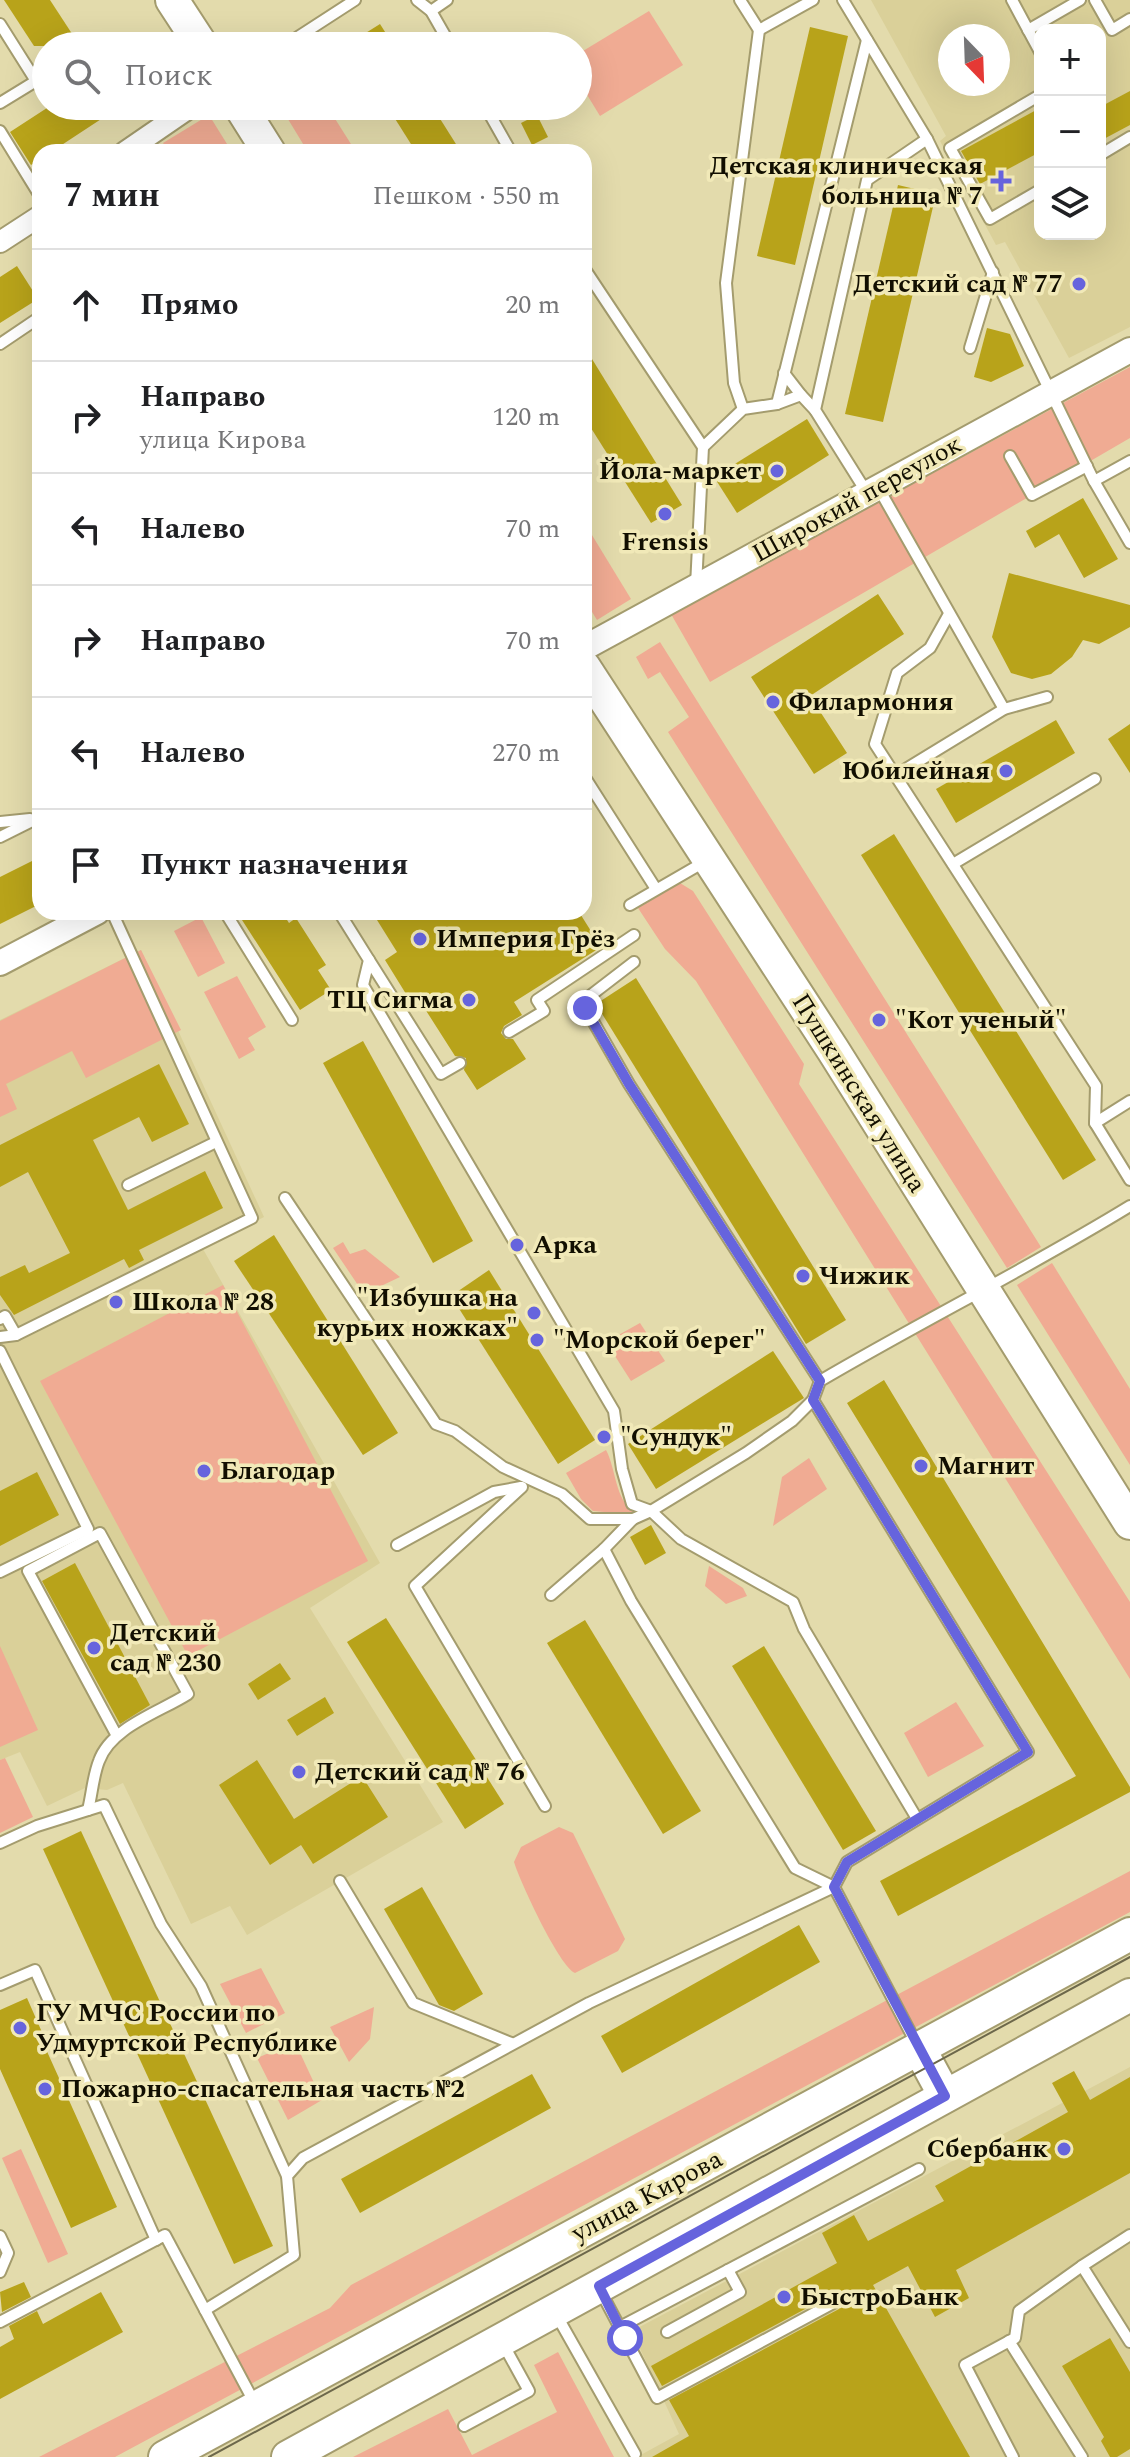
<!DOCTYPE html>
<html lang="ru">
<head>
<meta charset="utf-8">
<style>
	:root { --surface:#fff; --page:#f2f2f2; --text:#202124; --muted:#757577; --line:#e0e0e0 }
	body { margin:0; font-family:Spectral,serif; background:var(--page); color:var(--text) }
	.controls { position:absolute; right:24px; top:24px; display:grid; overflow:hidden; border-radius:16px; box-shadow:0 8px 32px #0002 }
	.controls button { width:72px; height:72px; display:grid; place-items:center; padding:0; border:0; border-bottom:2px solid var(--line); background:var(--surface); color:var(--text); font:40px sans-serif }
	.compass { position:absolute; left:938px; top:24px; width:72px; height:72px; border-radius:50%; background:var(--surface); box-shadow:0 8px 32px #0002; rotate:157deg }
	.stop { position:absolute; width:24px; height:24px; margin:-18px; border:6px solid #6664dd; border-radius:50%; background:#fff }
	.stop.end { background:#6664dd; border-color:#fff; box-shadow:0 2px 8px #0008 }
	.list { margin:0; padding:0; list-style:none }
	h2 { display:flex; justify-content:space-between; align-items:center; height:104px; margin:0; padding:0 32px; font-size:34px }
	h2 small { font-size:26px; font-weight:400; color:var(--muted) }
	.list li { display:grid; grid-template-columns:52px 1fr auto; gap:24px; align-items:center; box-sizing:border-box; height:112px; padding:0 32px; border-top:2px solid var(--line) }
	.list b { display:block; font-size:30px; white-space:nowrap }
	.list p { margin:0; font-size:26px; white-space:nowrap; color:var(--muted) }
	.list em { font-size:26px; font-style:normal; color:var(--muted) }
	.icon { flex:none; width:44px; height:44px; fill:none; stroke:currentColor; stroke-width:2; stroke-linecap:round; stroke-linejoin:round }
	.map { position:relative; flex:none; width:1130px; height:2457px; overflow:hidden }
	.search { position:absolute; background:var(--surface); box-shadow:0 8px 32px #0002; left:32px; top:32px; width:560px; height:88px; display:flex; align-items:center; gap:20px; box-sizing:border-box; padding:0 28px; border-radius:44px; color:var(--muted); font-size:30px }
	.panel { position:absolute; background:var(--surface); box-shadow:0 8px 32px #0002; left:32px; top:144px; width:560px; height:776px; border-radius:24px }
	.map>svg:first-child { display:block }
	.built { fill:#dad099; fill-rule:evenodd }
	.green { fill:#f0ab93 }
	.building { fill:#b8a31a }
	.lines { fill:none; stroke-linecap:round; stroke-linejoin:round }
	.service-casing { stroke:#a49c6e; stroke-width:14 }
	.minor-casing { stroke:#a49c6e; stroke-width:24 }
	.tertiary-casing { stroke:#a49c6e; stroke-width:28 }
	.primary-casing { stroke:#a49c6e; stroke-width:36 }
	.service { stroke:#fff; stroke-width:10 }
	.minor { stroke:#fff; stroke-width:20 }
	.tertiary { stroke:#fff; stroke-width:24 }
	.primary { stroke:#fff; stroke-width:32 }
	.tram { stroke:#6d684b; stroke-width:2 }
	.route { stroke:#6664dd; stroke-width:10 }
	.poi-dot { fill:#6664dd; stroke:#f1e9b8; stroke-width:3 }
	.labels { text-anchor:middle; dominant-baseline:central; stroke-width:7; stroke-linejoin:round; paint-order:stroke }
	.poi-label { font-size:26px; font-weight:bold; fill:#120f01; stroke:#f1e9b8; text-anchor:start }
	.street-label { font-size:26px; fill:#120f01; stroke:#f1e9b8 }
</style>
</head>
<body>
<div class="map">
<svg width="1130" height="2457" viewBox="0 0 1130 2457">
	<rect width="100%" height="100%" fill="#e3dbac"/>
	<g class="built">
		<path d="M871 0H1130V327L1069 358 1005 242 996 245 940 141 946 136ZM1040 30H1100V234H1040ZM950 36H998V84H950Z"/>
		<path d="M141 950 264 1217 203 1249 380 1563 310 1608 443 1822 247 1935 230 1906 191 1924 123 1783 107 1790 85 1788 47 1806 20 1752 0 1760V1020Z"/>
		<path d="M1130 2067V2457H637L679 2434 632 2331Z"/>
	</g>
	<g class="green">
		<path d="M649 11 683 65 600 116 578 80V54Z"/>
		<path d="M280 106H327L356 152H308Z"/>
		<path d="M209 115 232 152H169L163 143Z"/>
		<path d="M1130 367V438L710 682 671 614Z"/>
		<path d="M584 522 631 599 597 620 584 599Z"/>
		<path d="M660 642 1041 1247 1007 1268 668 732 689 717 660 672 648 679 636 657Z"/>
		<path d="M680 883 693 891 804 1064 799 1084 1130 1602V1679L696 981 665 949 638 908Z"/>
		<path d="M201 917 225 963 198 977 174 931Z"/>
		<path d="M141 950 181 1030 86 1078 72 1051 6 1084 17 1109 0 1117V1021Z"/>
		<path d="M237 976 266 1027 248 1038 255 1050 239 1059 204 992Z"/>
		<path d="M343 1242 350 1254 365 1249 400 1277 364 1294 333 1248Z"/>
		<path d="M1052 1263 1130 1389V1465L1017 1285Z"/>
		<path d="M223 1285 368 1561 188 1656 40 1381Z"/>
		<path d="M640 1323 665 1361 631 1381 606 1342Z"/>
		<path d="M606 1450C616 1468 615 1501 634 1511L627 1514 593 1511 581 1499 566 1473Z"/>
		<path d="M809 1458 827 1489 773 1526 782 1477Z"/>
		<path d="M709 1566 743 1588 747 1596 726 1604 705 1586Z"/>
		<path d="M0 1646 38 1730 0 1747Z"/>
		<path d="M956 1702 984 1746 928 1777 904 1733Z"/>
		<path d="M5 1758 33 1817 0 1833V1760Z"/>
		<path d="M559 1827 573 1833 625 1939 618 1951 575 1973C560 1968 520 1882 514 1862L521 1847Z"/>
		<path d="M1130 1871V1912L115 2457H39L330 2308 351 2285Z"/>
		<path d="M261 1968 285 2013 246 2033 220 1984Z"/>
		<path d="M374 2007 370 2039 349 2062 330 2027Z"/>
		<path d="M295 2042 322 2100 288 2120 257 2058Z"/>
		<path d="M21 2149 68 2254 48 2263 2 2158Z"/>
		<path d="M558 2352 614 2457H353L448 2409 472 2455 557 2412 534 2365Z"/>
	</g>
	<g class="building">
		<path d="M4 0H50L80 46H34Z"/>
		<path d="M380 24 394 46H345Z"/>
		<path d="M810 27 848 36 795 265 757 256Z"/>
		<path d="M1130 91V125L1100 141V107Z"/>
		<path d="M50 106H121L51 152H40V159L31 165 10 132Z"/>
		<path d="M387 106H432L461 152H416Z"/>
		<path d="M1040 108V152L980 184 961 151Z"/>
		<path d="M537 115 548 137 532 145 521 123Z"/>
		<path d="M898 185 936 194 883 422 845 414Z"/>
		<path d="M17 266 38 299 0 323V277Z"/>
		<path d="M987 328 1010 334 1024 366 991 382 974 377Z"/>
		<path d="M584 346 682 505 651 523 584 417Z"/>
		<path d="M807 419 829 455 737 513 714 477Z"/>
		<path d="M1083 498 1118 559 1084 578 1059 534 1035 548 1026 531Z"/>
		<path d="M1009 573 1130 605V627L1099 644 1083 640 1072 657 1051 674 1032 679 1011 673 992 637Z"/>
		<path d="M878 594 904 634 810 696 847 753 814 774 751 677Z"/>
		<path d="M1056 720 1075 753 956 823 936 789Z"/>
		<path d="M1130 724V773L1108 739Z"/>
		<path d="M894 834 1096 1160 1063 1180 861 855Z"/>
		<path d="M40 857V904L0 924V877Z"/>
		<path d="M254 912H282L289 923 296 918 326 965 318 970 331 990 300 1010 242 920Z"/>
		<path d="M372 912H579L601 947 514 1002 522 1015 504 1026 501 1033 506 1039H513L526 1059 477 1090 464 1070 466 1058 455 1056 418 998 411 1002 385 960 397 952Z"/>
		<path d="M636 978 846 1320 806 1344 596 1004Z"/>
		<path d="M363 1041 473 1241 433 1263 323 1063Z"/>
		<path d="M159 1064 189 1124 152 1142 139 1117 93 1140 128 1210 205 1171 223 1208 139 1250 144 1260 129 1268 124 1259 14 1315 0 1295V1277L25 1265 29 1273 70 1253 28 1172 0 1187V1145Z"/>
		<path d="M274 1235 398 1433 363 1455 234 1261Z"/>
		<path d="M489 1270 595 1440 558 1464 451 1296Z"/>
		<path d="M773 1351 804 1398 656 1489 628 1444Z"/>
		<path d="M884 1380 1130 1787V1792L898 1916 880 1881 1076 1776 847 1403Z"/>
		<path d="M37 1472 59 1515 0 1546V1491Z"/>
		<path d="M651 1525 666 1553 645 1565 630 1537Z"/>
		<path d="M75 1563 150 1705 120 1724 42 1581Z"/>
		<path d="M386 1618 504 1804 465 1829 347 1642Z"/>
		<path d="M585 1620 701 1811 663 1834 547 1643Z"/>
		<path d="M764 1646 876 1831 843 1850 732 1666Z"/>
		<path d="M280 1663 291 1679 258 1700 248 1684Z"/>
		<path d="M325 1697 334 1713 297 1736 287 1720Z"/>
		<path d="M257 1760 294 1819 362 1776 388 1817 313 1864 301 1845 270 1865 219 1785Z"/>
		<path d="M81 1831 273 2246 234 2264 43 1849Z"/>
		<path d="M422 1887 483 1994 454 2011 439 2005 384 1909Z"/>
		<path d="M799 1925 820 1962 622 2073 601 2036Z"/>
		<path d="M27 1998 48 2046 45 2047 117 2207 71 2228 0 2069V2010Z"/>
		<path d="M1074 2071 1090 2100 1130 2077V2173L956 2270 969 2298 935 2317 908 2266 873 2285 970 2457H652L689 2436 669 2400 839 2309 842 2299 831 2295 662 2386 651 2366 837 2263 822 2233 854 2215 868 2241 944 2201 935 2186 1068 2112 1052 2083Z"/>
		<path d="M532 2074 551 2108 360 2213 341 2179Z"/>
		<path d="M24 2282 31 2297 2 2312 0 2292Z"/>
		<path d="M101 2292 123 2332 0 2399V2347L14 2339 9 2326 37 2311 43 2324Z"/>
		<path d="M1110 2338 1130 2372V2449L1117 2457H1110L1101 2441 1104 2437 1062 2366Z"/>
	</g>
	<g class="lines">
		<g class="service-casing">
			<g id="service">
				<path d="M417 0 431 11 451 46"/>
				<path d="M740 0 759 30 813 0"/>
				<path d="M843 0 927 139 1094 481 1130 543"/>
				<path d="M1012 0 1040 52"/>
				<path d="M1095 0 1112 30 1130 19"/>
				<path d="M431 11 447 0"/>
				<path d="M0 24 36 81 0 103"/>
				<path d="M1028 30 1080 0"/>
				<path d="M284 46 355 0"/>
				<path d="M1040 95 950 148 990 219 1040 190"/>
				<path d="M485 106 511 152"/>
				<path d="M0 131 40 196"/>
				<path d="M1100 155 1130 137"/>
				<path d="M584 268 703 447 696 586"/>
				<path d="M0 344 40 317"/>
				<path d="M970 348 993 272"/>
				<path d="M784 373 801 395"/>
				<path d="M777 404 867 40"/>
				<path d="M743 409 734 383 726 283 759 30"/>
				<path d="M703 447 743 409 777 404 801 395 815 410"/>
				<path d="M1010 456 1032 495 1087 466"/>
				<path d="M1094 481 1130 461"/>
				<path d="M879 489 1004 709"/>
				<path d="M867 493 815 410 867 180 927 139"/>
				<path d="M949 614 930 648 897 673 875 744 1096 1086 1095 1123 1130 1180"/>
				<path d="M896 775 1004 709 1047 697"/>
				<path d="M584 776 656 889"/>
				<path d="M0 822 30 819"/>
				<path d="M0 837 36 819"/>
				<path d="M953 864 1095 779"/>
				<path d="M630 905 706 861"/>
				<path d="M225 912 292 1020"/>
				<path d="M339 912 369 960 363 985 614 1411 622 1469 632 1504 651 1511 681 1539 793 1602 804 1629 916 1817"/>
				<path d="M369 960 441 1074 460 1063"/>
				<path d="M634 962 582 1002 629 1084 820 1381"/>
				<path d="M509 1032 544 1011 537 1000 634 935"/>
				<path d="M1095 1123 1130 1101"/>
				<path d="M128 1185 216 1142"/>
				<path d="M285 1198 436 1424 455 1431 503 1467 562 1494 590 1519H633L651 1511 746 1453 792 1421 813 1400"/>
				<path d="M0 1319 5 1316 16 1335 252 1218 112 912"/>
				<path d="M0 1337 16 1335"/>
				<path d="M0 1351 88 1529 0 1572"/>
				<path d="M522 1487 415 1586 545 1806"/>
				<path d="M633 1519 604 1549 631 1601 795 1868 834 1887 916 2043"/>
				<path d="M397 1545 494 1492 521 1487"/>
				<path d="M551 1595 604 1549"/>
				<path d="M88 1810C92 1794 93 1776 99 1761 111 1727 160 1712 188 1694L100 1533 28 1571 117 1736"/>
				<path d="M0 1843 37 1826 104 1805 161 1924 201 1986 287 2176"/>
				<path d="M340 1881 413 2003 511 2043"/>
				<path d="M0 1985 35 1970 156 2240"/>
				<path d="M1130 2235 1082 2266 1130 2342"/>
				<path d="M0 2236 8 2253 0 2272"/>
				<path d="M601 2292 657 2398 835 2302"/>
				<path d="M205 2310 294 2255 287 2176 303 2158 589 2003 834 1887 847 1862 1028 1752 813 1400 820 1381C922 1321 1029 1268 1130 1206"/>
				<path d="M557 2316 635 2454"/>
				<path d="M0 2322 165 2235 254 2402"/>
				<path d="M620 2327 919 2169"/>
				<path d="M667 2332 740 2292 728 2270"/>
				<path d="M1009 2341 1082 2457"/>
				<path d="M464 2426 529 2391 502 2342"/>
				<path d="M1013 2457 965 2365 1015 2338 1019 2311 1082 2266"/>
			</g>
		</g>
		<g class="minor-casing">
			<g id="minor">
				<path d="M125 152 192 106"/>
				<path d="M0 242 40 216"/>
			</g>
		</g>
		<g class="tertiary-casing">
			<g id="tertiary">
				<path d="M584 648 1130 350"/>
				<path d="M0 963 97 912"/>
			</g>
		</g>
		<g class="primary-casing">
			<g id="primary">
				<path d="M172 0 202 46"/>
				<path d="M240 106 269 152"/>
				<path d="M584 667 833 1050 1130 1523"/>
				<path d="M919 2048 945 2096"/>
				<path d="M165 2457 1130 1934"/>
				<path d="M288 2457 1130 1995"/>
			</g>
		</g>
		<use href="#service" class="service"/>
		<use href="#minor" class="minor"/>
		<use href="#tertiary" class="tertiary"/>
		<use href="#primary" class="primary"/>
		<path class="tram" d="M209 2457 1130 1957"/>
	</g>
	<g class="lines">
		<path class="route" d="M585 1008 629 1084 820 1381 813 1400 1028 1752 847 1862 834 1887 945 2096 599 2286 625 2338"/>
	</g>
	<g class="poi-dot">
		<path d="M997 169h8v8h8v8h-8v8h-8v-8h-8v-8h8z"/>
		<circle cx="1079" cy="284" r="8"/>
		<circle cx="777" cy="471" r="8"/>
		<circle cx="665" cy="514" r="8"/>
		<circle cx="773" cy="702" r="8"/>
		<circle cx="1006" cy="771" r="8"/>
		<circle cx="420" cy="939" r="8"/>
		<circle cx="469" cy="1000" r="8"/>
		<circle cx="879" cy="1020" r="8"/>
		<circle cx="517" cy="1245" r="8"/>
		<circle cx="803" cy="1276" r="8"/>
		<circle cx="116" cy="1302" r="8"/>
		<circle cx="534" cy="1313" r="8"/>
		<circle cx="537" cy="1340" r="8"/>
		<circle cx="604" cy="1437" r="8"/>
		<circle cx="921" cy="1466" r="8"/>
		<circle cx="204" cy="1471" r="8"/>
		<circle cx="94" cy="1648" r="8"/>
		<circle cx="299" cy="1772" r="8"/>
		<circle cx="20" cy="2028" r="8"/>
		<circle cx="45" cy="2089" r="8"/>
		<circle cx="1064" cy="2149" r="8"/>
		<circle cx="784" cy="2297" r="8"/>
	</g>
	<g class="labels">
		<g class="poi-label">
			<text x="983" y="166" text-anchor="end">Детская клиническая<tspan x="983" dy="30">больница № 7</tspan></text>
			<text x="1063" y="284" text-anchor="end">Детский сад № 77</text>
			<text x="761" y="471" text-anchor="end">Йола-маркет</text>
			<text x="665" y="542" text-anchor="middle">Frensis</text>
			<text x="789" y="702">Филармония</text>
			<text x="990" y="771" text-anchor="end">Юбилейная</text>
			<text x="436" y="939">Империя Грёз</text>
			<text x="453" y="1000" text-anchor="end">ТЦ Сигма</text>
			<text x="895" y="1020">"Кот ученый"</text>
			<text x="533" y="1245">Арка</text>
			<text x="819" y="1276">Чижик</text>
			<text x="518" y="1298" text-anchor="end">"Избушка на<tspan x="518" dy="30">курьих ножках"</tspan></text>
			<text x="132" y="1302">Школа № 28</text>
			<text x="553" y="1340">"Морской берег"</text>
			<text x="620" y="1437">"Сундук"</text>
			<text x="937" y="1466">Магнит</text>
			<text x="220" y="1471">Благодар</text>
			<text x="110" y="1633">Детский<tspan x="110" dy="30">сад № 230</tspan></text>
			<text x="315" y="1772">Детский сад № 76</text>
			<text x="36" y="2013">ГУ МЧС России по<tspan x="36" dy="30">Удмуртской Республике</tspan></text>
			<text x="61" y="2089">Пожарно-спасательная часть №2</text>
			<text x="1048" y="2149" text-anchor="end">Сбербанк</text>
			<text x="800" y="2297">БыстроБанк</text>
		</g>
		<g class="street-label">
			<text transform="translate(857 499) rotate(-29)">Широкий переулок</text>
			<text transform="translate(859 1093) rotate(58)">Пушкинская улица</text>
			<text transform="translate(647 2196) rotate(-28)">улица Кирова</text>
		</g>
	</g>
</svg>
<div class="controls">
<button>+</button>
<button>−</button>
<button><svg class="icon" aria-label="layers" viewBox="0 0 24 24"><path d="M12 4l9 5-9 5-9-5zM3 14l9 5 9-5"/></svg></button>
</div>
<svg class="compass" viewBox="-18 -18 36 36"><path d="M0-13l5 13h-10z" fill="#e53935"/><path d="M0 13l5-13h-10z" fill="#757577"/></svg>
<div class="stop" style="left:625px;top:2338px"></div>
<div class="stop end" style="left:585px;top:1008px"></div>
<div class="search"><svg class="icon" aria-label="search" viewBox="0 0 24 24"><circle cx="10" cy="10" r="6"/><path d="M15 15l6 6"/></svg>Поиск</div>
<section class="panel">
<h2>7 мин<small>Пешком · 550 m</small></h2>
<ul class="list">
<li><svg class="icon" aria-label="ahead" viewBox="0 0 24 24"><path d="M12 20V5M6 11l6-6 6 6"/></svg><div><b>Прямо</b></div><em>20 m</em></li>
<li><svg class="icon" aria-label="right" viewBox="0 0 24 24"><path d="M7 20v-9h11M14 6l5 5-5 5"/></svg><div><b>Направо</b><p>улица Кирова</p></div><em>120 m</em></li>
<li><svg class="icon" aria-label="left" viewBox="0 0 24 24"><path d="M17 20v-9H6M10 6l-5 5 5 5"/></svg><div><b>Налево</b></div><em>70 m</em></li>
<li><svg class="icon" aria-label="right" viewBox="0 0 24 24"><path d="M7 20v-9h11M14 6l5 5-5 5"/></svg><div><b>Направо</b></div><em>70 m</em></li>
<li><svg class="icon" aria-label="left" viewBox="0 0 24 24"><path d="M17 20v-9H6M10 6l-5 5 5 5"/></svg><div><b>Налево</b></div><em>270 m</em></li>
<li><svg class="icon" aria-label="arrive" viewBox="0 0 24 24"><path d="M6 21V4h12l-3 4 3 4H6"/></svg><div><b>Пункт назначения</b></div></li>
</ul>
</section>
</div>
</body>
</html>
